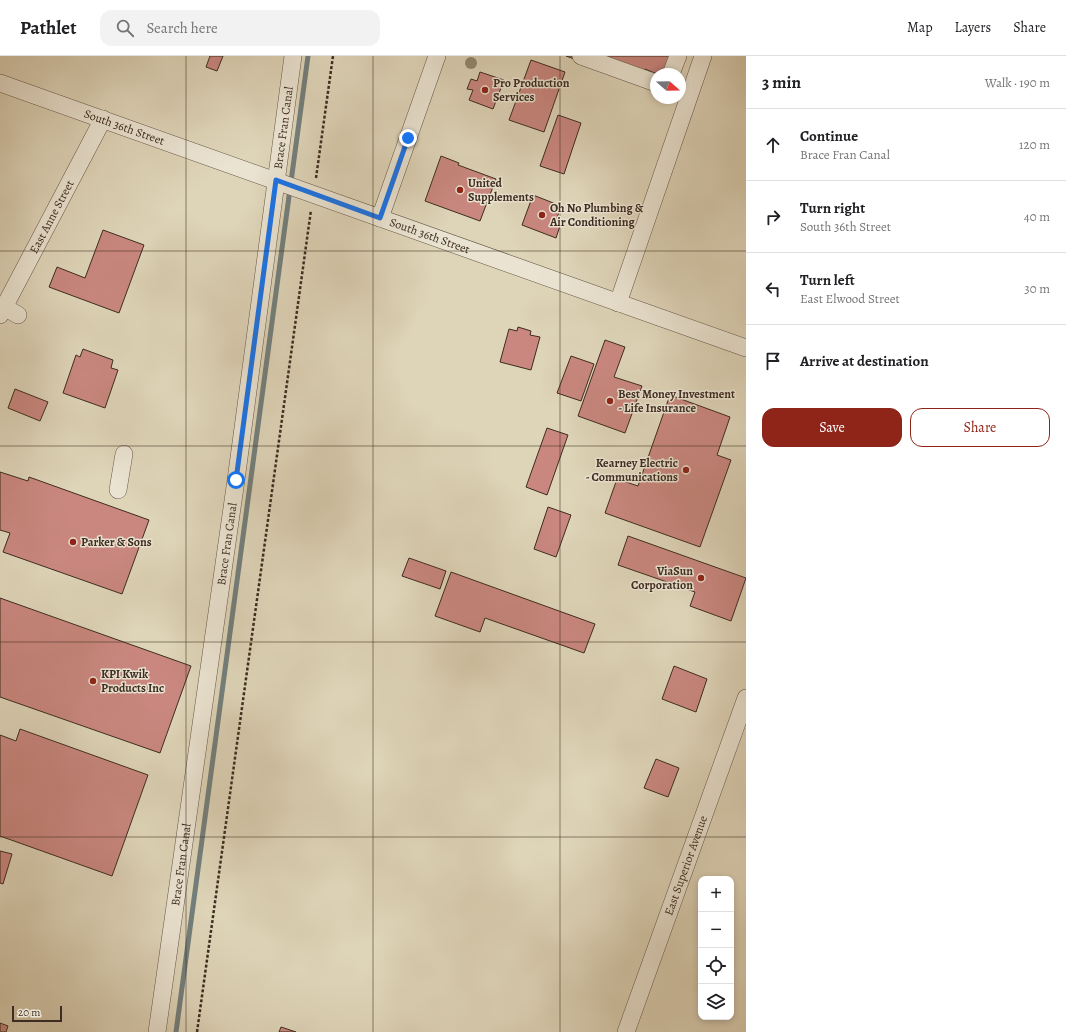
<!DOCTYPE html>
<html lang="en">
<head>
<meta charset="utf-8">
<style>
	:root { --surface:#fff; --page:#f2f2f2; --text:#202124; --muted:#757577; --line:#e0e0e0; --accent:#8f2418 }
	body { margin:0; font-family:Alegreya,serif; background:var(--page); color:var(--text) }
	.controls { position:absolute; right:12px; bottom:12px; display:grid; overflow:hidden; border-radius:8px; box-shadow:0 2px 6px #0003 }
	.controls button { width:36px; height:36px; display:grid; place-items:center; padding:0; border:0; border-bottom:1px solid var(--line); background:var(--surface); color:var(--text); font:20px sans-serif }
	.compass { position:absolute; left:650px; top:12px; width:36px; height:36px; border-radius:50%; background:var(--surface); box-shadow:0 2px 6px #0003; rotate:110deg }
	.scale { position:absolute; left:12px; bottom:10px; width:50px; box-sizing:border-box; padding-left:4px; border:2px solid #3d2c21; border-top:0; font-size:11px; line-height:14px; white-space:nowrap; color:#3d2c21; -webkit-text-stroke:3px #eae3d1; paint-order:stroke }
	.stop { position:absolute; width:12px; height:12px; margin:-9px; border:3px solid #1a73e8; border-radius:50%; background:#fff }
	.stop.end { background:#1a73e8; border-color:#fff; box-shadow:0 1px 4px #0008 }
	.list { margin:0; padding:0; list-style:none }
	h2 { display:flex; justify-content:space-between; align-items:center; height:52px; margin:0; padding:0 16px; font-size:17px }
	h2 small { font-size:13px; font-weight:400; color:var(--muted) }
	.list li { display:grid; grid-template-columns:26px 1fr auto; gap:12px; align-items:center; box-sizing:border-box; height:72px; padding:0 16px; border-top:1px solid var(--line) }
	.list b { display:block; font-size:15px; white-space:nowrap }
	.list p { margin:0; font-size:13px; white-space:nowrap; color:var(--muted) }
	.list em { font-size:13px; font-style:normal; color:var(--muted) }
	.actions { display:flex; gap:8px; padding:12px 16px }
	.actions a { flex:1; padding:9px 0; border:1px solid var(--accent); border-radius:12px; text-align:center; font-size:14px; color:var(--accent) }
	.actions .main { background:var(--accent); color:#fff }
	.icon { flex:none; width:22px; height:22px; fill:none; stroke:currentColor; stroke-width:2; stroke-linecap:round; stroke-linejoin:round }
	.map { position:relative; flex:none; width:746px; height:976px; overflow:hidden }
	header { display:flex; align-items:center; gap:24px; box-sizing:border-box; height:56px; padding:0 20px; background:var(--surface); border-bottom:1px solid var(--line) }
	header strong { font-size:19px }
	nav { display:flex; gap:22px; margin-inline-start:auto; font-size:14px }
	.search { width:280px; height:36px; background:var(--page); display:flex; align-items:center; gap:10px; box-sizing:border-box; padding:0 14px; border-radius:12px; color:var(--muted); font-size:15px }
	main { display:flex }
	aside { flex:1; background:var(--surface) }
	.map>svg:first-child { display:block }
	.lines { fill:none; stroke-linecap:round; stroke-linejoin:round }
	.stream { stroke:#737f7c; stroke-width:5 }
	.building { fill:#c9877f; stroke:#3d2c21 }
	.minor-casing { stroke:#655647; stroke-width:18 }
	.path { stroke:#3d2c21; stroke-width:2.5; stroke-dasharray:3 2; stroke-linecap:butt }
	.minor { stroke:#eae3d1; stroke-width:17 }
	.tree { fill:#938871 }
	.route { stroke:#1a73e8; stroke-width:5 }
	.grid { fill:none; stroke:#3d2c21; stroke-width:1; stroke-opacity:0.55 }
	.poi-dot { fill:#8f2418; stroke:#eae3d1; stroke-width:1.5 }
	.labels { text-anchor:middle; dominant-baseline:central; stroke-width:3; stroke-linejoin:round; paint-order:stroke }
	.poi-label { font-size:12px; font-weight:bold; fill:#3d2c21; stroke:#eae3d1; text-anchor:start }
	.street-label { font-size:12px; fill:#3d2c21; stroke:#eae3d1 }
</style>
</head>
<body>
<header>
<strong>Pathlet</strong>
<div class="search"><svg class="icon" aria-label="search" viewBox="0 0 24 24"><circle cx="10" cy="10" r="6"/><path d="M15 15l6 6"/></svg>Search here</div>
<nav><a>Map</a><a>Layers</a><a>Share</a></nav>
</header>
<main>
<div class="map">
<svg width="746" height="976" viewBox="0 0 746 976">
	<rect width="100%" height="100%" fill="#ded4b8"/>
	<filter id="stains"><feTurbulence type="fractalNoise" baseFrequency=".005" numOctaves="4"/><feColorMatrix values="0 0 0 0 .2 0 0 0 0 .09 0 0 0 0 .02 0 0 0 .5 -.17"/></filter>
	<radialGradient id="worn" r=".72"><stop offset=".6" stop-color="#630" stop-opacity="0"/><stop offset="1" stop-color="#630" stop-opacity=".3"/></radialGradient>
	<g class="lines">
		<path class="stream" d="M176 976 308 0"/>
	</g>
	<g class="building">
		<path d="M210 0H223L217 15 206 11Z"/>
		<path d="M566 0H675L668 18H657L645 13 643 17 610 16Z"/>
		<path d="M531 4 565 16 544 76 509 64Z"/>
		<path d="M480 16 504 24 493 53 469 44 473 34 467 33 471 23 477 25Z"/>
		<path d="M558 59 581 67 564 118 540 110Z"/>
		<path d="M441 100 459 107 458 109 496 123 480 165 425 145Z"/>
		<path d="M533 139 561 150 555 168 560 170 556 182 522 169Z"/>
		<path d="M103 174 144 189 119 257 49 231 57 211 85 222Z"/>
		<path d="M518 271 531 275 530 279 540 281 531 314 500 306 509 273 517 275Z"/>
		<path d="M605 284 625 291 614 321 642 330 625 377 578 360Z"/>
		<path d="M83 293 113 304 111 312 118 314 105 352 63 337 76 299 80 301Z"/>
		<path d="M571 300 594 308 581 345 557 337Z"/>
		<path d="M15 333 48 346 40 365 8 352Z"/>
		<path d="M670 339 730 361 717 399 731 404 700 491 605 457 617 423 638 430Z"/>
		<path d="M547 372 568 379 547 439 526 431Z"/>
		<path d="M0 416 28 425 29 421 149 464 122 538 3 496 10 477 0 474Z"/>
		<path d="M548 451 571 459 556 501 534 493Z"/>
		<path d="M628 480 746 522 731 565 690 550 695 536 677 530V532L666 528 667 526 618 509Z"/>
		<path d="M409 502 446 515 440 533 402 520Z"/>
		<path d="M451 516 595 568 584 597 485 562 480 576 435 560Z"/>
		<path d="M0 542 191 610 160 697 0 641Z"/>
		<path d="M674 610 707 623 696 656 662 643Z"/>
		<path d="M20 673 148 719 112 820 0 780V679L16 685Z"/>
		<path d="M656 703 679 712 668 741 644 732Z"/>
		<path d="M0 795 12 798 3 828 0 827Z"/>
		<path d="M0 967 8 970 6 976H0Z"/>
		<path d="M281 971 296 976H279Z"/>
	</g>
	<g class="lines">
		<g class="minor-casing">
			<g id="minor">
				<path d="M581 0 656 27"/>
				<path d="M671 18 678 0"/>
				<path id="s1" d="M0 27 746 292"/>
				<path d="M380 162 437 0"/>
				<path d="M618 247 703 0"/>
				<path d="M4 251 18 259"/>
				<path id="s2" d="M0 259 103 63"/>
				<path d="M118 434 124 398"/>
				<path id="s3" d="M157 976 236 424 293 0"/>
				<path id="s4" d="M626 976 746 642"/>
			</g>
		</g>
		<g class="path">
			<path d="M316 122 333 0"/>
			<path d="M197 976 311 154"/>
		</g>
		<use href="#minor" class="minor"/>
	</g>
	<circle class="tree" cx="471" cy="7" r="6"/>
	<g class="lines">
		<path class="route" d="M236 424 276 124 380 162 408 82"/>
	</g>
	<path class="grid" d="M186 0V976M373 0V976M560 0V976M0 195H746M0 390H746M0 586H746M0 781H746"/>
	<g class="poi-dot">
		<circle cx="485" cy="34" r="4"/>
		<circle cx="460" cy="134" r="4"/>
		<circle cx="542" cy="159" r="4"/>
		<circle cx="610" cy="345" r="4"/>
		<circle cx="686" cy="414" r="4"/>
		<circle cx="73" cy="486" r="4"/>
		<circle cx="701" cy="522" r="4"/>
		<circle cx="93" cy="625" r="4"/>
	</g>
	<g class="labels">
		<g class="poi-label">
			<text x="493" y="27">Pro Production<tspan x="493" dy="14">Services</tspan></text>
			<text x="468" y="127">United<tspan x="468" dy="14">Supplements</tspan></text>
			<text x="550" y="152">Oh No Plumbing &amp;<tspan x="550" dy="14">Air Conditioning</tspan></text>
			<text x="618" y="338">Best Money Investment<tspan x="618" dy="14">- Life Insurance</tspan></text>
			<text x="678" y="407" text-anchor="end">Kearney Electric<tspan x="678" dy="14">- Communications</tspan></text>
			<text x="81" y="486">Parker &amp; Sons</text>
			<text x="693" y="515" text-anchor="end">ViaSun<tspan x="693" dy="14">Corporation</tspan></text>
			<text x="101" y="618">KPI Kwik<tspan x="101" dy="14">Products Inc</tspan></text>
		</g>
		<g class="street-label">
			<text stroke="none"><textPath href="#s1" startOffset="132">South 36th Street</textPath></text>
			<text stroke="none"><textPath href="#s3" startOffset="913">Brace Fran Canal</textPath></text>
			<text stroke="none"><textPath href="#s2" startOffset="111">East Anne Street</textPath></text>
			<text stroke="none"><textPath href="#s1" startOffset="456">South 36th Street</textPath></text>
			<text stroke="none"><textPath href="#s3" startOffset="493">Brace Fran Canal</textPath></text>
			<text stroke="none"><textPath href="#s3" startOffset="169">Brace Fran Canal</textPath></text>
			<text stroke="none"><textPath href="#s4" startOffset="177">East Superior Avenue</textPath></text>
		</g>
	</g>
	<rect width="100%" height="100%" filter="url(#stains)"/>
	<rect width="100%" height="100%" fill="url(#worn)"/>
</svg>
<div class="controls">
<button>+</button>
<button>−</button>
<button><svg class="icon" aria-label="locate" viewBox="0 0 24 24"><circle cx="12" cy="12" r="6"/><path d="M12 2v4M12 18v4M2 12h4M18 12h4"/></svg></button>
<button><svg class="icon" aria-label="layers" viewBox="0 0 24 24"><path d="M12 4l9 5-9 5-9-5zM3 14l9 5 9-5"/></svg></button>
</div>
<svg class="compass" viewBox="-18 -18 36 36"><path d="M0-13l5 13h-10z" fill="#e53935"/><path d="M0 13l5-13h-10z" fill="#757577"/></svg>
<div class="scale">20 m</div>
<div class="stop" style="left:236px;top:424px"></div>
<div class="stop end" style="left:408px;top:82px"></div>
</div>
<aside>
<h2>3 min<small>Walk · 190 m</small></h2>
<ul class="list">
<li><svg class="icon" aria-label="ahead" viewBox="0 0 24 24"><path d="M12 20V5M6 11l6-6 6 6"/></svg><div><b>Continue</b><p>Brace Fran Canal</p></div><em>120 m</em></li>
<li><svg class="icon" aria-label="right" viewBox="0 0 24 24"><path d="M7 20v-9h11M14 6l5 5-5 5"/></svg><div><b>Turn right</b><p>South 36th Street</p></div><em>40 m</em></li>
<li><svg class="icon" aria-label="left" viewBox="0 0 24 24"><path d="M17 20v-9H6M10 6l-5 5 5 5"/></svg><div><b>Turn left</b><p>East Elwood Street</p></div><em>30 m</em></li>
<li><svg class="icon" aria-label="arrive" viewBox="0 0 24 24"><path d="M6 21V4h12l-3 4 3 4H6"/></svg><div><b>Arrive at destination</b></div></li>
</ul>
<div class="actions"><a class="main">Save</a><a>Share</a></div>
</aside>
</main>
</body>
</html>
